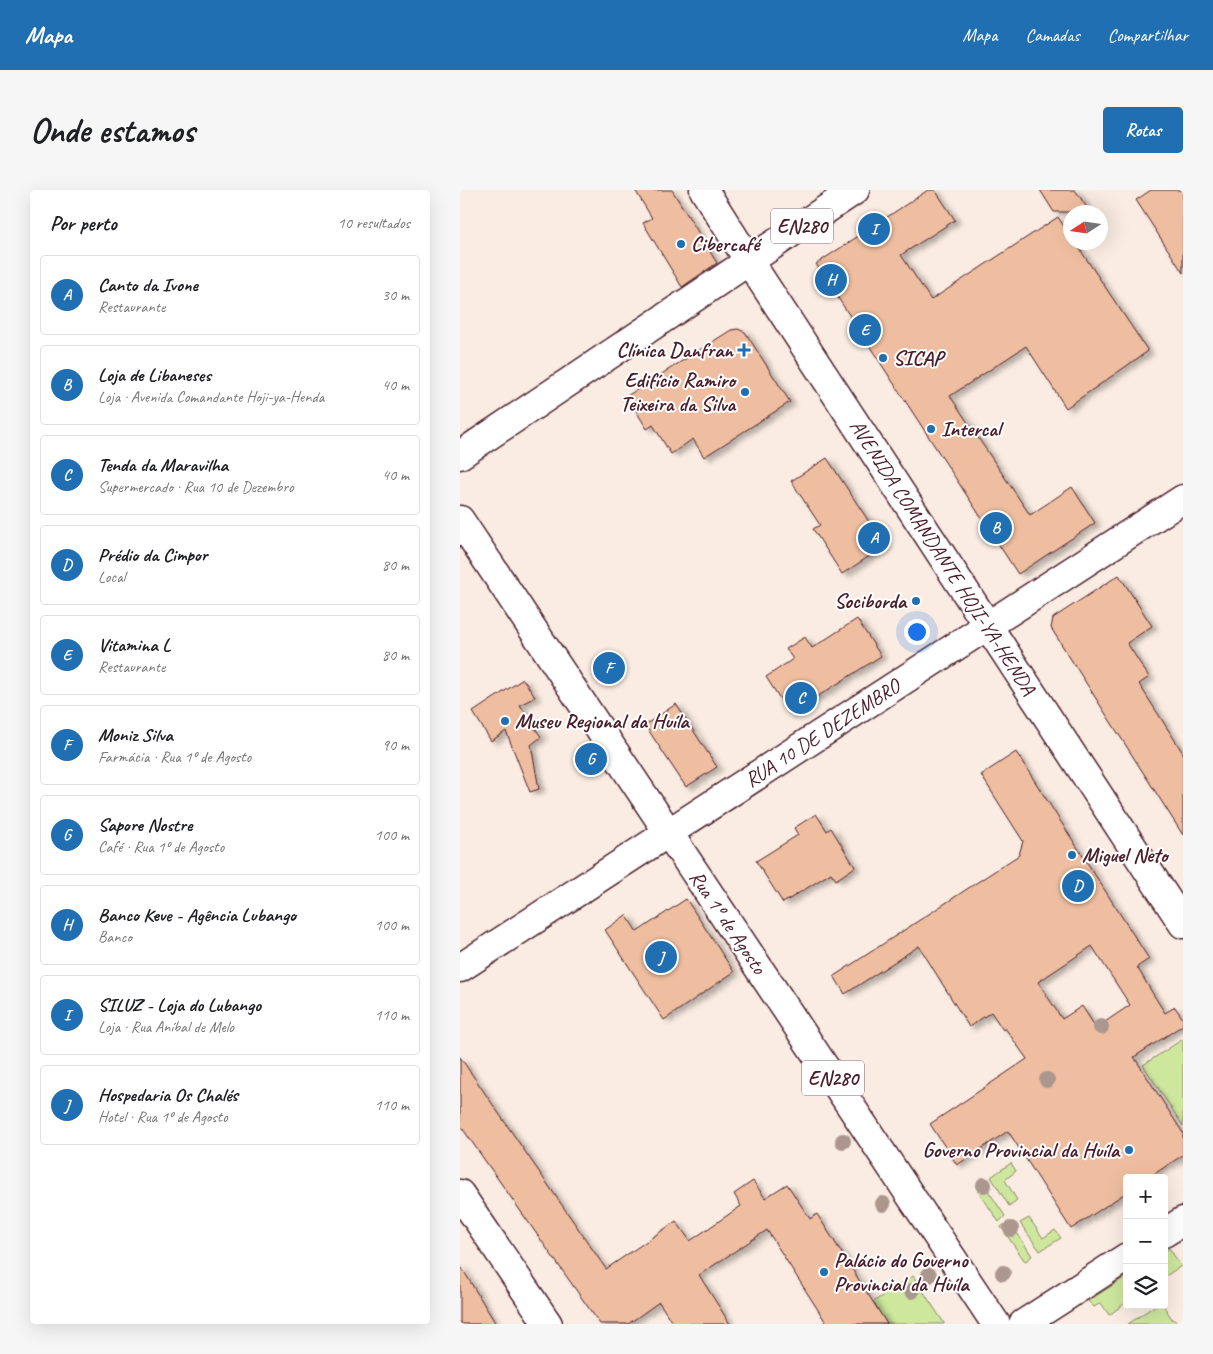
<!DOCTYPE html>
<html lang="pt">
<head>
<meta charset="utf-8">
<style>
	:root { --surface:#fff; --page:#f6f6f6; --text:#202124; --muted:#757577; --line:#e0e0e0; --accent:#1f6fb2 }
	body { margin:0; font-family:Caveat,sans-serif; background:var(--page); color:var(--text) }
	.controls { position:absolute; right:15px; bottom:15px; display:grid; overflow:hidden; border-radius:5px; box-shadow:0 5px 20px #0002 }
	.controls button { width:45px; height:45px; display:grid; place-items:center; padding:0; border:0; border-bottom:1px solid var(--line); background:var(--surface); color:var(--text); font:25px sans-serif }
	.compass { position:absolute; left:603px; top:15px; width:45px; height:45px; border-radius:50%; background:var(--surface); box-shadow:0 5px 20px #0002; rotate:258deg }
	.you { position:absolute; left:456px; top:441px; width:18px; height:18px; margin:-12px; border:4px solid #fff; border-radius:50%; background:#1a73e8; box-shadow:0 0 0 8px #1a73e833 }
	.badge { display:grid; place-items:center; width:32px; height:32px; border-radius:50%; background:var(--accent); color:#fff; font-size:16px; font-weight:700 }
	.pin { position:absolute; translate:-50% -50%; border:2px solid #fff; box-shadow:0 1px 5px #0006 }
	.list { margin:0; padding:0; list-style:none }
	h2 { display:flex; justify-content:space-between; align-items:center; height:65px; margin:0; padding:0 20px; font-size:21px }
	h2 small { font-size:16px; font-weight:400; color:var(--muted) }
	.list li { display:grid; grid-template-columns:32px 1fr auto; gap:15px; align-items:center; box-sizing:border-box; height:80px; margin:0 10px 10px; padding:0 10px; border:1px solid var(--line); border-radius:5px }
	.list b { display:block; font-size:19px; white-space:nowrap }
	.list p { margin:0; font-size:16px; white-space:nowrap; color:var(--muted) }
	.list em { font-size:16px; font-style:normal; color:var(--muted) }
	.icon { flex:none; width:28px; height:28px; fill:none; stroke:currentColor; stroke-width:2; stroke-linecap:round; stroke-linejoin:round }
	.map { position:relative; flex:none; width:723px; height:1134px; overflow:hidden; border-radius:5px }
	header { display:flex; align-items:center; gap:30px; box-sizing:border-box; height:70px; padding:0 25px; background:var(--accent); color:#fff }
	header strong { font-size:24px }
	nav { display:flex; gap:28px; margin-inline-start:auto; font-size:18px }
	.intro { display:flex; align-items:center; justify-content:space-between; box-sizing:border-box; height:120px; padding:0 30px }
	h1 { margin:0; font-size:35px }
	.button { padding:12px 22px; border-radius:5px; background:var(--accent); color:#fff; font-size:18px; font-weight:700 }
	main { display:flex; gap:30px; padding:0 30px }
	aside { flex:1; background:var(--surface); border-radius:5px; box-shadow:0 5px 20px #0002 }
	.map>svg:first-child { display:block }
	.green { fill:#cde79d; stroke:#8c8364 }
	.building { fill:#efbea0; stroke:#4a1f2b; fill-rule:evenodd; filter:url(#shadow) }
	.lines { fill:none; stroke-linecap:round; stroke-linejoin:round }
	.minor-casing { stroke:#4a1f2b; stroke-width:31 }
	.major-casing { stroke:#4a1f2b; stroke-width:31 }
	.minor { stroke:#fff; stroke-width:28 }
	.major { stroke:#fff; stroke-width:28 }
	.tree { fill:#ab978d }
	.poi-dot { fill:#1f6fb2; stroke:#fff; stroke-width:2 }
	.labels { text-anchor:middle; dominant-baseline:central; stroke-width:4; stroke-linejoin:round; paint-order:stroke }
	.shield { fill:#fff; stroke:#80626b; stroke-width:1 }
	.shield-label { font-size:20px; font-weight:bold; fill:#4a1f2b }
	.poi-label { font-size:21px; font-weight:bold; fill:#4a1f2b; stroke:#fff; text-anchor:start }
	.street-label { font-size:21px; fill:#4a1f2b; stroke:#fff }
</style>
</head>
<body>
<header>
<strong>Mapa</strong>
<nav><a>Mapa</a><a>Camadas</a><a>Compartilhar</a></nav>
</header>
<div class="intro"><h1>Onde estamos</h1><a class="button">Rotas</a></div>
<main>
<aside>
<h2>Por perto<small>10 resultados</small></h2>
<ul class="list">
<li><span class="badge">A</span><div><b>Canto da Ivone</b><p>Restaurante</p></div><em>30 m</em></li>
<li><span class="badge">B</span><div><b>Loja de Libaneses</b><p>Loja · Avenida Comandante Hoji-ya-Henda</p></div><em>40 m</em></li>
<li><span class="badge">C</span><div><b>Tenda da Maravilha</b><p>Supermercado · Rua 10 de Dezembro</p></div><em>40 m</em></li>
<li><span class="badge">D</span><div><b>Prédio da Cimpor</b><p>Local</p></div><em>80 m</em></li>
<li><span class="badge">E</span><div><b>Vitamina L</b><p>Restaurante</p></div><em>80 m</em></li>
<li><span class="badge">F</span><div><b>Moniz Silva</b><p>Farmácia · Rua 1º de Agosto</p></div><em>90 m</em></li>
<li><span class="badge">G</span><div><b>Sapore Nostre</b><p>Café · Rua 1º de Agosto</p></div><em>100 m</em></li>
<li><span class="badge">H</span><div><b>Banco Keve - Agência Lubango</b><p>Banco</p></div><em>100 m</em></li>
<li><span class="badge">I</span><div><b>SILUZ - Loja do Lubango</b><p>Loja · Rua Aníbal de Melo</p></div><em>110 m</em></li>
<li><span class="badge">J</span><div><b>Hospedaria Os Chalés</b><p>Hotel · Rua 1º de Agosto</p></div><em>110 m</em></li>
</ul>
</aside>
<div class="map">
<svg width="723" height="1134" viewBox="0 0 723 1134">
	<defs>
		<filter id="shadow"><feDropShadow dx="5.5" dy="3" stdDeviation="2.5" flood-color="#0004"/></filter>
	</defs>
	<rect width="100%" height="100%" fill="#faece2"/>
	<filter id="ink" filterUnits="userSpaceOnUse"><feTurbulence type="fractalNoise" baseFrequency=".02" numOctaves="2"/><feDisplacementMap in="SourceGraphic" scale="10" xChannelSelector="R" yChannelSelector="G"/><feConvolveMatrix kernelMatrix="1 2 1 2 8 2 1 2 1" color-interpolation-filters="sRGB"/></filter>
	<g filter="url(#ink)">
		<g class="green">
			<path d="M723 849V936L683 875Z"/>
			<path d="M551 973 556 981 545 990 557 1010 549 1016 531 987Z"/>
			<path d="M521 992 523 993 545 1026 539 1032 516 998V996Z"/>
			<path d="M569 1028 583 1048 595 1040 601 1048 580 1061 560 1033Z"/>
			<path d="M548 1032H550L572 1066 566 1071 564 1070 541 1037Z"/>
			<path d="M709 1058 721 1076 704 1087V1062Z"/>
			<path d="M453 1086 484 1133V1134H427L413 1112Z"/>
			<path d="M667 1086V1112L649 1125 641 1113 634 1117 628 1111Z"/>
			<path d="M696 1115H703L712 1129 721 1134H668Z"/>
		</g>
		<g class="building">
			<path d="M175 0H212L257 73 222 97 183 33 192 28Z"/>
			<path d="M468 0H475L495 30 441 65 471 110 598 27 610 46V52H615L688 161 606 218 566 156 490 206 570 325 612 297 635 333 558 384 356 74Z"/>
			<path d="M580 0H615L630 22H594Z"/>
			<path d="M691 0H723V83L676 10Z"/>
			<path d="M278 139 285 142 330 212 244 267 233 249 211 264 193 235 187 239 167 206 271 140Z"/>
			<path d="M367 268 425 356 382 384 353 339 360 335 331 291Z"/>
			<path d="M659 385 692 436 667 453 689 487 679 494 723 563V645L591 438 593 428Z"/>
			<path d="M397 429 421 466 330 524 306 487 333 469 326 459 345 447 352 458Z"/>
			<path d="M63 489 75 507 60 515 81 547 71 555 79 599 70 602 46 541 31 551 13 522Z"/>
			<path d="M216 514 257 577 226 597 185 535Z"/>
			<path d="M556 562 689 769 677 777 693 804 705 823 715 817 723 829V835L674 867 723 943V965L688 988H667V1002L611 1039 548 941 497 975 470 934 567 869 545 838 543 840 531 822 509 837 459 756 385 804 374 786 559 665 563 651 521 585ZM632 756 670 815 636 838 622 816 602 829 578 792Z"/>
			<path d="M356 624 367 641 371 638 395 677 376 690 371 683 323 713 296 671 338 645 334 638Z"/>
			<path d="M226 709 274 782 204 830 145 740 166 725 177 742Z"/>
			<path d="M0 867 146 1079 216 1031 230 1051 281 1016 274 1004 293 991 305 1008 327 994 350 1029 357 1024 427 1134H367L307 1040 239 1085 270 1134H213L199 1112 168 1134H140L0 935Z"/>
			<path d="M0 1075 36 1134H0Z"/>
		</g>
		<g class="lines">
			<g class="minor-casing">
				<g id="minor">
					<path d="M0 265 289 71 723 734"/>
					<path d="M0 778 723 309"/>
					<path d="M0 1004 88 1134"/>
					<path d="M704 1043 723 1031"/>
					<path d="M563 1134 667 1067"/>
				</g>
			</g>
			<g class="major-casing">
				<g id="major">
					<path d="M244 0 289 71 395 0"/>
					<path d="M0 330 536 1134"/>
				</g>
			</g>
			<use href="#minor" class="minor"/>
			<use href="#major" class="major"/>
		</g>
		<g class="tree">
			<circle cx="641" cy="837" r="8"/>
			<circle cx="587" cy="890" r="8"/>
			<circle cx="383" cy="951" r="8"/>
			<circle cx="524" cy="995" r="8"/>
			<circle cx="423" cy="1014" r="8"/>
			<circle cx="551" cy="1039" r="8"/>
			<circle cx="543" cy="1083" r="8"/>
			<circle cx="469" cy="1085" r="8"/>
			<circle cx="452" cy="1101" r="8"/>
		</g>
	</g>
	<g class="poi-dot">
		<circle cx="221" cy="54" r="5"/>
		<path d="M281.5 152.5h5v5h5v5h-5v5h-5v-5h-5v-5h5z"/>
		<circle cx="423" cy="168" r="5"/>
		<circle cx="285" cy="202" r="5"/>
		<circle cx="471" cy="239" r="5"/>
		<circle cx="456" cy="411" r="5"/>
		<circle cx="45" cy="531" r="5"/>
		<circle cx="612" cy="665" r="5"/>
		<circle cx="669" cy="960" r="5"/>
		<circle cx="364" cy="1082" r="5"/>
	</g>
	<g class="labels">
		<g class="shield">
			<rect x="311" y="18.5" width="62" height="35" rx="4"/>
			<rect x="342" y="870.5" width="62" height="35" rx="4"/>
		</g>
		<g class="shield-label">
			<text x="342" y="36">EN280</text>
			<text x="373" y="888">EN280</text>
		</g>
		<g class="poi-label">
			<text x="231" y="54">Cibercafé</text>
			<text x="273" y="160" text-anchor="end">Clínica Danfran</text>
			<text x="433" y="168">SICAP</text>
			<text x="275" y="190" text-anchor="end">Edifício Ramiro<tspan x="275" dy="24">Teixeira da Silva</tspan></text>
			<text x="481" y="239">Intercal</text>
			<text x="446" y="411" text-anchor="end">Sociborda</text>
			<text x="55" y="531">Museu Regional da Huíla</text>
			<text x="622" y="665">Miguel Neto</text>
			<text x="659" y="960" text-anchor="end">Governo Provincial da Huíla</text>
			<text x="374" y="1070">Palácio do Governo<tspan x="374" dy="24">Provincial da Huíla</tspan></text>
		</g>
		<g class="street-label">
			<text transform="translate(483 367) rotate(57)">AVENIDA COMANDANTE HOJI-YA-HENDA</text>
			<text transform="translate(362 543) rotate(-33)">RUA 10 DE DEZEMBRO</text>
			<text transform="translate(268 732) rotate(56)">Rua 1º de Agosto</text>
		</g>
	</g>
</svg>
<div class="controls">
<button>+</button>
<button>−</button>
<button><svg class="icon" aria-label="layers" viewBox="0 0 24 24"><path d="M12 4l9 5-9 5-9-5zM3 14l9 5 9-5"/></svg></button>
</div>
<svg class="compass" viewBox="-18 -18 36 36"><path d="M0-13l5 13h-10z" fill="#e53935"/><path d="M0 13l5-13h-10z" fill="#757577"/></svg>
<div class="you"></div>
<div class="pin badge" style="left:414px;top:348px">A</div>
<div class="pin badge" style="left:536px;top:338px">B</div>
<div class="pin badge" style="left:341px;top:508px">C</div>
<div class="pin badge" style="left:618px;top:696px">D</div>
<div class="pin badge" style="left:405px;top:140px">E</div>
<div class="pin badge" style="left:149px;top:478px">F</div>
<div class="pin badge" style="left:131px;top:569px">G</div>
<div class="pin badge" style="left:371px;top:90px">H</div>
<div class="pin badge" style="left:414px;top:39px">I</div>
<div class="pin badge" style="left:201px;top:767px">J</div>
</div>
</main>
</body>
</html>
